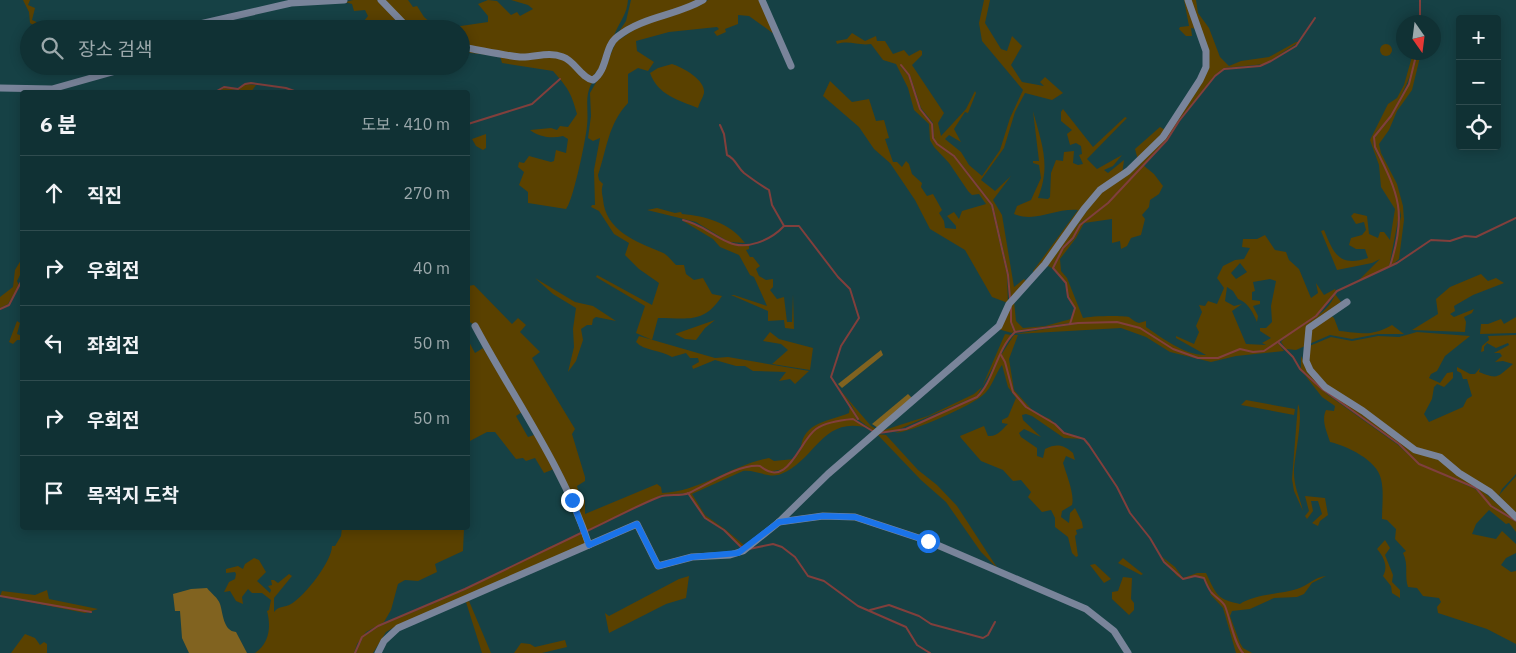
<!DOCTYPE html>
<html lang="ko">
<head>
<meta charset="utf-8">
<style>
	:root { --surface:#103134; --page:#1e3d40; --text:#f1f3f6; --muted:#9ca9ac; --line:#304c4f }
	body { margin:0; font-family:"IBM Plex Sans","Noto Sans KR",sans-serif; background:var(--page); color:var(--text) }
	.controls { position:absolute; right:15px; top:15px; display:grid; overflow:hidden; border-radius:5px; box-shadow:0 2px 12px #0003 }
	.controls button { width:45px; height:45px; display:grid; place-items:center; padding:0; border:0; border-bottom:1px solid var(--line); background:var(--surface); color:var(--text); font:25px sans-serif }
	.compass { position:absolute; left:1396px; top:15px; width:45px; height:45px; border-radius:50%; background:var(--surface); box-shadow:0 2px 12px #0003; rotate:166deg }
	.stop { position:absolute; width:15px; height:15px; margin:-11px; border:4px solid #1a73e8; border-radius:50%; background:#fff }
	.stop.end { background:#1a73e8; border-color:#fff; box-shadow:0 1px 5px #0008 }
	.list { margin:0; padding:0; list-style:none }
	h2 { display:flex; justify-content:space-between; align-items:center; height:65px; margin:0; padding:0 20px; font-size:21px }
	h2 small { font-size:16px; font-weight:400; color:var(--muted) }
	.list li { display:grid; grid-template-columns:32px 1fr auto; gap:15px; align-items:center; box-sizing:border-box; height:75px; padding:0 20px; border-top:1px solid var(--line) }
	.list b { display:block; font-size:19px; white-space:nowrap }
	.list em { font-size:16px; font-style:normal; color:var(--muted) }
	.icon { flex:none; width:28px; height:28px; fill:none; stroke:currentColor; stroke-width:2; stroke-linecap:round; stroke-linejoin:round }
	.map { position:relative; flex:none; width:1516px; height:653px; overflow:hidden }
	.search { position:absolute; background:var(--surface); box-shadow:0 2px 12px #0003; left:20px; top:20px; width:450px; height:55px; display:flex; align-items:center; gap:12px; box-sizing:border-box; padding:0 18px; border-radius:28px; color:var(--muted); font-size:19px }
	.panel { position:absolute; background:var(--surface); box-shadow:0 2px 12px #0003; left:20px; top:90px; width:450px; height:440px; border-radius:5px }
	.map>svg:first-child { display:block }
	.green { fill:#5a4100; fill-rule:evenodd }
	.forest { fill:#816320 }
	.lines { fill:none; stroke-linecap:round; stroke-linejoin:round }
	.stream { stroke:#813f3c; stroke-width:2 }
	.minor { stroke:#79849a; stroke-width:7 }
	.route { stroke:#1a73e8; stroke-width:6 }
</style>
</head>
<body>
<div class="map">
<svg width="1516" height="653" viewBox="0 0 1516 653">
	<rect width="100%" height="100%" fill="#164145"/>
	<g class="green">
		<path d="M23 0H30L28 5 35 8 32 20 52 29H39L30 23 29 12Z"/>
		<path d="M353 0H377L407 29H368L364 21 368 16 365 10 354 11 352 4 345 2Z"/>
		<path d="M384 0H408L413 7 417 6 424 17 431 23 446 29H413Z"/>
		<path d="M488 0 497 1 511 15 517 12 520 16 533 9 528 5 511 0H628C627 14 620 21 615 33 608 50 604 65 591 78L570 58 524 55 461 45V29H453L454 27 488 22V16L478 4Z"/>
		<path d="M631 0H700L618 33 626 21Z"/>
		<path d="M708 0H760L774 34 749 16 738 15V24L725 29 726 32 717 36 714 32 719 29 717 27 669 32 636 41 637 51 654 62 648 71 638 68 628 74V103C608 124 607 149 598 175L599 180 603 184C601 190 602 193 603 199 605 230 636 242 661 252 667 254 672 261 676 265H684L686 274 694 280 703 278 712 294 722 296C704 324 688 318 658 318L652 340 636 333 645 306 596 277 597 275 652 305 659 283 639 269 625 255 629 243 614 234 599 211 591 207 592 205H595L594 170 600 138 593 141 588 138 591 116 590 93 606 65 616 42 644 23 699 6Z"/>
		<path d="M984 0H990L985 23 1001 49 1007 51 1012 36 1022 46 1011 65 1022 82 1044 86 1040 82 1045 77 1063 93 1052 100 1025 93 1015 112 1004 148 981 180 995 191 1011 176 993 200 1002 215 1014 287 1024 279 1027 282 1011 300 1009 275 993 205 955 156 937 144 934 137 933 123 921 108 910 75 900 66 908 75 920 109 932 124 933 138 936 144 954 157 991 205 1007 275 1008 303 992 297 965 250 930 229 915 200 890 163 874 149 859 127 823 96 830 81 852 102 869 99 876 121 884 120 889 138 885 139 893 162H897L902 167 906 161 909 164 912 174 922 183 921 187 927 196 933 194 942 210 939 213 944 221 945 228 956 229V226L947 216 954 212 959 219 962 211 986 204 979 194 972 195 968 191 949 163 934 147 930 140 929 124 914 110 908 88 896 64 883 60 871 44C859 46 849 40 837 44L836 41 847 39 852 33 865 41 876 36 877 41H885L893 54 904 50 909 56 920 50 922 51V55L912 65 944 113 938 123 941 136 966 109 975 91 976 93 968 113 965 112 954 129 961 142 949 135 945 139 961 152 969 165 982 176 1000 150 1010 118 1023 90 982 41 979 23Z"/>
		<path d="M1184 0H1187L1197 29 1191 28 1192 36H1186L1179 29 1180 27 1189 26Z"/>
		<path d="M1190 0H1196L1198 13 1209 28 1220 57 1229 66 1241 61 1269 57 1296 42H1299L1265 64 1224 68 1215 75 1179 120 1167 140 1102 208 1079 224 1073 238 1062 248 1052 268 1046 265 1101 192 1164 138 1207 67Z"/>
		<circle cx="1386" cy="50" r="6"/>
		<path d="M461 48 548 56C556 58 564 59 571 64 578 70 582 81 592 83 584 96 589 111 587 126 586 139 573 202 566 209L528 203V192L519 185 524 172 518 167 519 162 524 163 529 156 551 162 554 161 556 150 566 153 568 139 563 136C552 139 539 137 530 130L551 128 557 130 560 126 568 127 577 114C571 91 566 86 553 71L502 63 500 56 461 52Z"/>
		<path d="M1413 53H1417C1411 78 1402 94 1391 116 1387 124 1376 129 1374 137 1371 145 1378 156 1382 162L1375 147V138C1378 130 1385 126 1390 119 1403 98 1412 77 1418 53H1421L1412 90 1397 111 1389 130 1379 144 1381 153 1397 184 1403 206 1404 220 1399 259 1391 266 1401 216 1400 210 1389 267 1357 282 1380 259 1372 263 1337 270 1321 231 1324 230C1334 255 1340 267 1368 258L1365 249H1356L1349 245 1351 238 1362 235 1366 230 1364 222 1356 224 1351 216 1354 213 1367 216 1369 234 1378 238 1380 232H1384L1390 240 1395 209 1381 187 1379 165 1370 140 1388 104 1397 98 1404 85Z"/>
		<path d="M672 64C682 67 706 80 704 93 703 98 699 103 698 108 678 100 658 95 650 73L658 68Z"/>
		<path d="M245 84 256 85 251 92 231 91 216 92 224 88 238 90Z"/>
		<path d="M1063 109 1093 147 1125 117 1127 118 1087 159 1097 169 1122 155 1113 166 1104 170 1108 173 1124 160 1122 175 1108 184 1034 274 1033 271 1078 210C1055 208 1036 223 1014 214L1017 206 1031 200 1041 178 1039 165 1033 163V161H1039L1033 111C1042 145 1051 165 1038 198L1048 199 1050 197 1051 173 1056 160 1063 161 1064 152 1074 151 1073 163 1078 165 1083 164 1079 155 1082 154 1081 146 1076 143 1070 145 1067 134 1072 130 1061 121V112Z"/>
		<path d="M1160 127 1167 131 1138 160 1135 149Z"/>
		<path d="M486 134V148L483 150 476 146 472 139Z"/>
		<path d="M1143 165 1154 174 1163 186 1159 194 1150 200 1149 207 1142 215 1145 219 1141 235 1131 238 1127 246 1121 249 1120 241 1112 243V219L1084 223 1076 238 1060 259 1061 271 1067 278 1083 318C1088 316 1122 315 1129 317 1132 319 1135 322 1139 323L1146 321V327C1162 338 1186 356 1206 355L1176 338V336L1194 344 1199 332 1196 326 1202 312 1199 305 1205 306 1208 301 1217 304 1224 288 1217 278 1223 266 1235 260 1244 259 1250 248 1242 247 1243 239H1257L1265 235 1275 250 1286 252 1289 260 1299 269 1311 298 1318 293 1316 283 1324 295 1335 289 1336 291 1316 316 1271 346 1278 343 1284 351 1236 356 1211 362 1170 352 1146 337 1121 328 1014 334 1076 324 1071 323 1075 308 1069 296 1066 282 1054 268 1063 249 1074 239 1080 225 1103 208ZM1240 263 1247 272 1236 279 1231 273ZM1270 279 1276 281 1271 306 1272 322 1266 328H1260V331L1271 338 1262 343 1266 345 1246 344 1232 311 1242 304 1234 306 1225 301 1227 287 1233 291 1238 299C1249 303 1253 313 1257 322L1258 316 1253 306 1260 304V301L1252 300V292L1255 291 1253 282Z"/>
		<path d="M657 208 675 213 681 212 682 214C706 216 730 223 745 243L729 242 696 222 647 210Z"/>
		<path d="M683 221C710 227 721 247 749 244V249L746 250 750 257H753L760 266 756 269 759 276 766 280 773 279V287L770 290 777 299 784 297 787 322H792L793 294 794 329 785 328 784 320 768 321V311L731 295H734L767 306 754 277 750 275 739 255 720 247 713 239Z"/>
		<path d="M21 240 22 241V271L17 281 19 285 8 304 0 308V297L13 287 15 270 21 260Z"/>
		<path d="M1481 274 1488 281 1496 278 1504 283 1473 295 1454 306 1455 311 1450 314 1454 317 1474 309 1472 313 1464 317 1466 322 1465 332 1412 330 1438 314 1436 299 1450 287Z"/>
		<path d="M535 278 575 302 593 306 616 321 596 317 593 319 592 325H587L581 329 583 340 576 361 568 372 574 347 573 329 576 308 553 294Z"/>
		<path d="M474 285 512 324 518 318 526 325 520 332 540 352 532 358 575 429 572 434 585 477V481L577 486 581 499 585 500V514L657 484 661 487 662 493C699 492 732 465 769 458L774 461 794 459 784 469 768 472C785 474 797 459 803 445L801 448C803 422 830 421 849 413L850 406 857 420 853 419 868 428C822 415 816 460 781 474 769 479 755 469 743 471L692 494 705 515 726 530 745 546 743 548 724 530 706 518 688 494 709 482 688 493 661 495 586 531 476 326 468 321V286Z"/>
		<path d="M1335 294 1341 302 1317 319 1305 346 1296 350 1286 349 1281 342C1296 325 1328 317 1335 294Z"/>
		<path d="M1014 301 1016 321 1023 328 1045 326 1071 319 1070 323 1015 331C1011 324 1009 308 1014 301Z"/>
		<path d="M1010 305V322L1014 332 1012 333 998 329Z"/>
		<path d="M1329 314 1334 318 1339 331C1362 333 1371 337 1392 325L1404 334H1378L1352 339 1330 335 1307 345 1310 328Z"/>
		<path d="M1516 317V333L1480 334 1481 324H1488L1501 319 1504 324Z"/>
		<path d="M715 320 705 328 696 340 685 339 675 334Z"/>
		<path d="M17 321 20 323 17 334 22 336V340H17L13 344 9 342Z"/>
		<path d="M770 332 779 339 813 348 810 370 772 364 788 350 781 344 763 341Z"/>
		<path d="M1417 332 1470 336 1445 356 1437 371 1431 374 1429 378 1440 383 1447 373 1453 372V378L1444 387 1437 384 1434 387 1432 399 1424 414 1429 422 1463 407 1467 399 1472 396 1467 379H1463L1461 373 1457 371V367L1470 374H1475L1480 368 1479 372C1499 380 1497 377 1513 364L1503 361 1495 362 1502 356 1500 353H1494L1509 345 1508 343 1496 348 1487 343 1484 347V351L1481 352 1482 346 1489 340 1488 336 1516 335V474L1502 489 1498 498 1451 465 1416 449 1334 393 1311 369 1307 347 1331 337 1352 341 1378 336 1399 337Z"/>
		<path d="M1005 334 1011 335 977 396 897 430 878 432 928 416 974 394 982 387Z"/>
		<path d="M1014 335H1018L1009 359 1014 390 1034 412 1050 419 1064 434 1083 439 1064 438 1032 416 1026 414 1022 415 1023 420 1041 437 1024 429 1019 433 1021 437 1037 448V456L1043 458 1045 449C1057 443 1064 445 1073 453L1075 460 1066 456 1063 463C1066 473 1075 495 1072 505L1062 511 1061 517 1069 523 1070 513 1075 508 1082 522 1083 528 1076 530 1077 534 1075 536 1078 556 1076 557 1072 553 1068 537 1055 527V518L1051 510 1042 512 1028 497 1031 492 1021 480 1013 481 1003 470 981 461 961 438 960 436 984 426 988 436C998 437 1002 429 1008 424L1002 423V420L1008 417 1016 398 1008 387 1002 365C995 374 992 388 983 395 971 406 912 432 895 433L977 397 985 388 994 366Z"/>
		<path d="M639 336 715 358 728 357 809 371 795 384 790 379 779 381 786 372 753 371 745 366H736L715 360 693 369 692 366 699 362 698 358H690L686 353 672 357C661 350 644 351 636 342Z"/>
		<path d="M468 340 475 353 483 348 522 412 516 416 528 437 534 435 554 469 544 473 535 458 526 461 523 458 516 459 495 432H487L468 442Z"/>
		<path d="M1301 356 1309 372 1395 438 1436 458 1486 494 1516 520 1491 505 1476 488 1419 463 1399 444 1327 393 1301 369Z"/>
		<path d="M1304 374 1328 395 1398 445 1418 464 1475 489 1493 508 1516 522V532L1509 523 1506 524 1489 510 1476 524 1472 534 1496 539 1502 531 1516 544V553L1506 558 1501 565 1511 572 1516 571V644L1487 629 1438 613 1437 607 1441 602 1439 598 1423 596 1417 588 1408 587C1404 575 1409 565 1403 553L1406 551 1395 539 1396 529 1387 520 1382 519C1382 506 1384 491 1381 479 1377 460 1347 446 1330 442 1327 432 1321 421 1326 410L1334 411 1335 406 1322 397Z"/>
		<path d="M834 383 871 426 878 430 875 432 859 420 851 405Z"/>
		<path d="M1246 400 1295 409 1294 415 1241 405Z"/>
		<path d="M1298 404C1304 418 1294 456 1294 473 1294 487 1300 498 1303 511L1294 491 1292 479Z"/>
		<path d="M877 434 886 435 918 470 937 485 957 506 998 569 981 552 946 502 921 480Z"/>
		<path d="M1516 476V515L1499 499 1500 494Z"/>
		<path d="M1305 496 1325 498 1328 515 1320 521 1318 526 1312 523 1322 514 1318 501H1311L1313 511 1307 519 1305 516 1309 511Z"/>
		<path d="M342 528H464L463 551 435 564 437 572 418 581 405 580 398 584 391 610 384 622 366 632 357 644 354 653H255C270 643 271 626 267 611L269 610 271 600 262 593H252L248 589 242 597 243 604 236 601 230 591 224 592 229 582 235 579 236 574 235 572 226 573V569L238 566 243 569 245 564 254 558 259 560 266 572 257 581 270 593 271 590 268 586 272 585 271 580H274L278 583 289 574 292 576 274 598V612C280 605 284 608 291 604 305 596 332 561 332 546H335L341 536Z"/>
		<path d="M584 533 587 544 396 626 386 632 373 653H356L363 637 378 627 465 590 549 547Z"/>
		<path d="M1385 540 1390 548 1385 555 1393 575 1392 582 1400 590V598L1392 593 1391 586 1383 576C1389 566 1383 556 1377 549Z"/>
		<path d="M1161 556 1175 567 1183 578 1197 573H1206C1217 596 1217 599 1240 604 1254 594 1282 594 1297 589 1308 586 1314 577 1326 576L1312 583 1304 594 1297 597 1274 598 1250 609 1232 611 1230 616 1240 643 1243 648 1252 653H1236L1223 608 1210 594 1212 592 1204 578 1195 576 1183 579 1177 576Z"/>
		<path d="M1123 558 1143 574 1141 575 1118 563Z"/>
		<path d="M1095 564 1111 579 1104 583 1090 565Z"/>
		<path d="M689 576 686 598 666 604 609 633 605 613 609 616 679 579Z"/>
		<path d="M1123 577 1132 578 1131 599 1134 603V610L1129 615 1112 599V592L1118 591Z"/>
		<path d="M47 590 49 599 98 609 85 613 0 596 2 591 35 595Z"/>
		<path d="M469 601 491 653H482L466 602Z"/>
		<path d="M25 634 35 638 40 645 44 642 47 644V653H11Z"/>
		<path d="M565 640 567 647 542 653H514L521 643 530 644 535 647Z"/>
	</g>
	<g class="forest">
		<path d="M881 350 883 355 842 388 838 384Z"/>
		<path d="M908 394 912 398 878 428 872 424Z"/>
		<path d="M207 588C211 593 218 598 220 604 223 613 223 631 236 632L247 653H189L182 638 180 611H175L173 594 191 589Z"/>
	</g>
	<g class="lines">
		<g class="stream">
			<path d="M1420 0V22"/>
			<path d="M901 65 909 75 920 109 932 124 933 138 937 144 954 156 992 205 1008 275 1010 298"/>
			<path d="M215 92 224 87 238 89 245 84 251 83 286 88 297 92"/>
			<path d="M468 124 532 104 560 79"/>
			<path d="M720 125 724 134 727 155C736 159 737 167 744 173 752 179 760 185 769 190L772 205 784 226"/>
			<path d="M683 220C701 224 712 235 728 242 746 251 771 240 784 226H799L838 277 850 289 859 318 841 346 831 377 858 419"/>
			<path d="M1390 266C1407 213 1399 195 1375 147L1374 137 1391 116 1409 84 1417 52"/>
			<path d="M1011 307V322L1015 332"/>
			<path d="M0 309 9 305 22 280"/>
			<path d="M1070 324 1075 308 1068 297 1066 283 1053 268 1063 248 1073 238 1080 225 1108 203 1167 140 1179 121 1215 76 1224 69 1260 66 1271 61 1296 46 1315 18"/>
			<path d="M1279 343 1293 357 1300 369 1322 389 1399 444 1419 464 1476 488 1491 506 1516 521"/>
			<path d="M1001 355 1005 362 1013 392 1026 407 1055 424 1064 433 1084 439 1089 445 1117 487 1130 513 1150 538 1164 562 1183 579 1195 576 1204 578C1206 583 1208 588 1211 592 1215 597 1223 601 1225 606 1230 618 1234 644 1243 653"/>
			<path d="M879 433 906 429 977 397C994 381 996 350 1015 332L1078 323 1117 322 1140 328 1173 349 1198 358H1218L1240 349 1253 352 1264 351 1316 316 1337 291 1397 263 1431 240 1450 241 1465 236 1476 237 1516 218"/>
			<path d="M688 493 705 518 724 530 741 547"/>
			<path d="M587 531C611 520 634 507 659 497 668 493 680 497 689 493 708 484 739 464 760 466 788 490 799 441 816 429 826 422 841 420 853 419L874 432"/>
			<path d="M749 549 773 544 782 547 795 557 808 576 824 581 858 606 906 627 917 645 930 653"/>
			<path d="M0 596 91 612"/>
			<path d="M870 610 889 605 919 616 931 624 983 638 988 635 995 622"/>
			<path d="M355 653 362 637 378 626 465 589 581 533"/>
		</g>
		<g class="minor">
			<path d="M381 0 409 29"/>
			<path d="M762 0 791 66"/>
			<path d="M178 29 291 3 344 0"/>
			<path d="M461 47C480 50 501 55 520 57 534 58 548 51 563 57 575 61 581 78 593 80 608 70 604 47 617 37 643 16 676 16 703 0"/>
			<path d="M0 88 52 89 123 69 144 66"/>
			<path d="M1347 302 1309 328 1306 361 1310 370 1325 387 1363 411 1415 450 1440 457 1459 473 1490 492 1516 517"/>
			<path d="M475 326C514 399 563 466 589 545"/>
			<path d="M779 522 823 516 855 517 928 541 1086 609 1114 631 1128 653"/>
			<path d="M378 653 384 641 398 628 637 524 658 566 692 557 730 555 743 551 779 522 828 474 999 326 1009 304 1045 264 1084 209 1100 190 1128 171 1163 137 1200 80 1206 67V51L1188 0"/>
		</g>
	</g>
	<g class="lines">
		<path class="route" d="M572 500 589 545 637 524 658 566 692 557 738 553 779 522 823 516 855 517 928 541"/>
	</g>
</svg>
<div class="controls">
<button>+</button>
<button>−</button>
<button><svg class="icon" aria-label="locate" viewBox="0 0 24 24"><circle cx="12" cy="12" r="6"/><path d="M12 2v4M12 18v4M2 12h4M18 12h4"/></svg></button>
</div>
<svg class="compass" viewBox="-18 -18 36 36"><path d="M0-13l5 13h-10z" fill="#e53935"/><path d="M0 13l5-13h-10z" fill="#9ca9ac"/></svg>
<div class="stop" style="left:928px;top:541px"></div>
<div class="stop end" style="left:572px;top:500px"></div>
<div class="search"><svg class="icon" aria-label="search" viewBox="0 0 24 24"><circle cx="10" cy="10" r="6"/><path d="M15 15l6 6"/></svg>장소 검색</div>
<section class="panel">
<h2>6 분<small>도보 · 410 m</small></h2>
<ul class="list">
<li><svg class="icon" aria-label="ahead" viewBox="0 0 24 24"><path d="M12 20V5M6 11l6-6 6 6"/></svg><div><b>직진</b></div><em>270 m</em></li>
<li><svg class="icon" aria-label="right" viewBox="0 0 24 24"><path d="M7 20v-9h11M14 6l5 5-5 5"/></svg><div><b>우회전</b></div><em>40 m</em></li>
<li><svg class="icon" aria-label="left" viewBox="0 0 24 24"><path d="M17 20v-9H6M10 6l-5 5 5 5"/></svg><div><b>좌회전</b></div><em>50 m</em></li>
<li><svg class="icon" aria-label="right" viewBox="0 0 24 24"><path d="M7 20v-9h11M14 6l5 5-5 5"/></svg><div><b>우회전</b></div><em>50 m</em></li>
<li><svg class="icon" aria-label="arrive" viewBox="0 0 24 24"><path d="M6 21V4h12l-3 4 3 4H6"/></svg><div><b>목적지 도착</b></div></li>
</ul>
</section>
</div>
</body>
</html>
